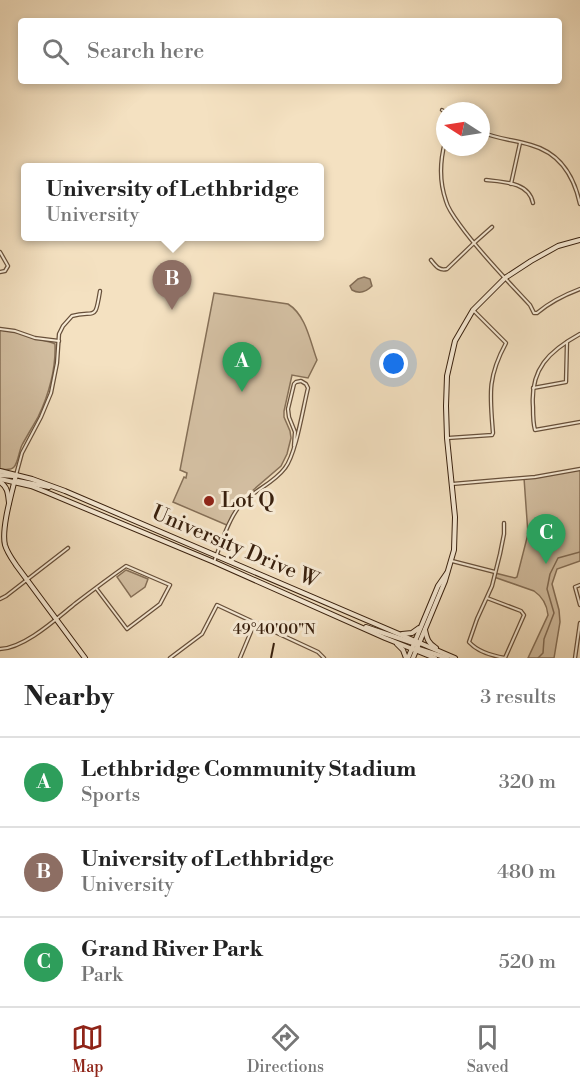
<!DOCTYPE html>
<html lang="en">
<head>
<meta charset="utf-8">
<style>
	:root { --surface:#fff; --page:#f2f2f2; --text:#222; --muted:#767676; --line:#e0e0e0; --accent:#8f2418 }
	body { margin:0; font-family:"Libre Bodoni",serif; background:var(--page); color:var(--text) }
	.compass { position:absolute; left:436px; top:102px; width:54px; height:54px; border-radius:50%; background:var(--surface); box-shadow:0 3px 9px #0003; rotate:282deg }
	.you { position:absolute; left:394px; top:364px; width:21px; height:21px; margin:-15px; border:4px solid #fff; border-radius:50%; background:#1a73e8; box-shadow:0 0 0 9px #1a73e833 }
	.badge { display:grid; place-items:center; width:39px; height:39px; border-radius:50%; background:var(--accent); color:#fff; font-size:20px; font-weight:700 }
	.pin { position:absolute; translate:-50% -50px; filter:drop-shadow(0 2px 3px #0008) }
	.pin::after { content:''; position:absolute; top:32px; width:21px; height:18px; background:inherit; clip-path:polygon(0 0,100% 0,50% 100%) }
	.popup { position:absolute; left:21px; top:163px; width:303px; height:78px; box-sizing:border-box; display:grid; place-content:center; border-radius:6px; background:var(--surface); filter:drop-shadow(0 2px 4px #0005); font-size:20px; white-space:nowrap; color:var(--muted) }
	.popup b { font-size:22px; color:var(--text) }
	.popup::after { content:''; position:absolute; left:50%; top:100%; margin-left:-12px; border:12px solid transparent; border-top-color:var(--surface) }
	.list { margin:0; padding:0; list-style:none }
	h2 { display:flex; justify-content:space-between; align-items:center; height:78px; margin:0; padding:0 24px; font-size:26px }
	h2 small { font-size:20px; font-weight:400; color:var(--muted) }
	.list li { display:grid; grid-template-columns:39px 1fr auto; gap:18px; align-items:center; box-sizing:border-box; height:90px; padding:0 24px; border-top:2px solid var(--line) }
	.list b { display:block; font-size:22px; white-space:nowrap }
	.list p { margin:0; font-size:20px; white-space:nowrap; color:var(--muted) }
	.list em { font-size:20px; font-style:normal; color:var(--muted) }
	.icon { flex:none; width:33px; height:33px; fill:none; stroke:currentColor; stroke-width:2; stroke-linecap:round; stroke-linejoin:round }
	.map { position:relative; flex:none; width:580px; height:658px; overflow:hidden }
	.search { position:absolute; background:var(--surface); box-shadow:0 3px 9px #0003; left:18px; right:18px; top:18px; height:66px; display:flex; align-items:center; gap:15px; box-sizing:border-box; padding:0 21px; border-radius:6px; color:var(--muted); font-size:22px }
	.sheet { height:348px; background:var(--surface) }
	nav { display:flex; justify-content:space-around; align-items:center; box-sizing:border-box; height:84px; border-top:2px solid var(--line); background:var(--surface); font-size:16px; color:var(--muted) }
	nav a { display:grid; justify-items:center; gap:3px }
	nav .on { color:var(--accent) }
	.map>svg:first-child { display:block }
	.green { fill:#d4c0a3; stroke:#867058; stroke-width:1.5 }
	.water { fill:#b49f84; stroke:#826c55; stroke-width:1.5 }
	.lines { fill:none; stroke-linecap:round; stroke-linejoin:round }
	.stream { stroke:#826c55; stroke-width:1.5 }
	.street-casing { stroke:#67503b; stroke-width:4.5 }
	.secondary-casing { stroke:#38200e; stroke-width:6 }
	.street { stroke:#f8ecd7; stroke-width:2 }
	.secondary { stroke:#f8ecd7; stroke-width:4 }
	.ticks { fill:none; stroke:#38200e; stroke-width:2 }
	.poi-dot { fill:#8f2418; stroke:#f8ecd7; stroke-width:2 }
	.labels { text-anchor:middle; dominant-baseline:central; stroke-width:6; stroke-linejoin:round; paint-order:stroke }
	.poi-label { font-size:21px; fill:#38200e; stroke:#f8ecd7; text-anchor:start }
	.street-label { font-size:21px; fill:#38200e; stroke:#f8ecd7 }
	.ticks-label { font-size:15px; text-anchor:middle; fill:#38200e; stroke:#f8ecd7; stroke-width:6; stroke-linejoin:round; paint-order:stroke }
</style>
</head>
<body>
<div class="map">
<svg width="580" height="658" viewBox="0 0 580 658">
	<rect width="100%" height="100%" fill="#f4e1c1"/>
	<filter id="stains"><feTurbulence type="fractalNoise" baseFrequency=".00333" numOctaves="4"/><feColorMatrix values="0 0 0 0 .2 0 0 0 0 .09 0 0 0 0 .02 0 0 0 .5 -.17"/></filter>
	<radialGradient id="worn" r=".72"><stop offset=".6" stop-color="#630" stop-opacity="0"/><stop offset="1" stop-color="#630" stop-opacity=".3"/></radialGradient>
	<g class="green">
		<path d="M214 293 288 304C306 315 310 341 317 360L308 378 292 375 284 411V417L290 431 291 438 287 454 281 466 244 498 246 499 236 511 229 526 173 502 184 477 186 478 187 473 180 470Z"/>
		<path d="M0 330C18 331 36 339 53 343L55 344C56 368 49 395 38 417 33 426 27 436 22 445 19 451 18 463 14 467 10 471 4 469 0 469Z"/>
		<path d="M580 469V561L557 569 552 584 559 610 560 622 554 658H528L548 615C547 605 543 597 534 591L494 577 495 573 515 578 517 577 528 534 524 478Z"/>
		<path d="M126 570 148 579 145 587 131 597 117 577Z"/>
	</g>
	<path class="water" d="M364 277 370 279 372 286C366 292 359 294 352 290L350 286 358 279Z"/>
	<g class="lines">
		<path class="stream" d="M538 658 543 653 544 639 554 613 547 589 550 574 558 558 580 552"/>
		<g class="street-casing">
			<g id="street">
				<path d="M442 110 445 112"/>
				<path d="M481 132C498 139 514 140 531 145 560 153 574 176 580 204"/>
				<path d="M445 142C440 161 439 181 446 201 448 209 454 217 460 225 480 253 506 279 530 305L534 313H537C550 302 564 295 580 289"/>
				<path d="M486 180C503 182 529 182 533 203"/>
				<path d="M511 184 520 143"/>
				<path d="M0 252 8 266 5 271 0 272"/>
				<path d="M431 260C436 266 439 271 447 269L474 243 492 227"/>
				<path d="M0 329 15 331 35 338 59 341"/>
				<path d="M580 334C549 351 530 369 533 407 533 415 533 423 535 430L580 422"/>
				<path d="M533 388 566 382 567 342"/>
				<path d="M448 438 492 435 493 433C490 395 487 378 506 343L473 310"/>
				<path d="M16 475 22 453 41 417 51 393 57 363 59 334 63 326 72 316C96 310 95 322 100 291"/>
				<path d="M452 484 535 477 580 469"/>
				<path d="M452 561 495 572"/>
				<path d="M214 562C221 544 229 517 242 503 255 490 274 483 285 468 296 454 303 408 308 388L306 384 301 381 296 382 294 384 288 409 289 417 295 432 294 446"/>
				<path d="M580 585 575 587 580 605"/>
				<path d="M487 598 521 611 524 615 505 658C493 656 477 651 469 642L477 619 492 586 500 554 504 534V523"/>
				<path d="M0 599 6 596 68 548"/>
				<path d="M0 649C25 648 57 618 76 603 93 590 109 578 126 566L170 585 160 604 127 629 96 588"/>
				<path d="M170 658 202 634 217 605 318 652 324 658"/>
				<path d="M240 658 255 622"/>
				<path d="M575 658 580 623"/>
			</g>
		</g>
		<g class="secondary-casing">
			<g id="secondary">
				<path d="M0 471 32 479 65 491 455 658"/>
				<path d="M0 475 13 476"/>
				<path d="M16 475C12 492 1 529 5 545 7 552 12 559 16 565L85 658"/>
				<path d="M0 479 31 486 46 492 214 562 385 638 435 658"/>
				<path d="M18 481 49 487"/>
				<path d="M0 482C8 487 8 494 9 503"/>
				<path d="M366 627 416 644"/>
				<path d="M425 630C427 639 428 643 436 648"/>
				<path d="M402 634 412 633 419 628"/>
				<path d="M397 644 403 650 406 658"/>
				<path d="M416 648 447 658"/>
				<path d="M408 658 438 586 447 573"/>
				<path d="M413 658 445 581 454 550 455 517 447 438 446 406 447 376 455 341 473 310 505 278 531 261 558 246 580 240"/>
			</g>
		</g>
		<use href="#street" class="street"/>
		<use href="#secondary" class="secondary"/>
	</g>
	<path class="ticks" d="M271 658 274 643"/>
	<circle class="poi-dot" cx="209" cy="501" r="6"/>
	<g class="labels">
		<g class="poi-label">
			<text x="221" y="501">Lot Q</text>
		</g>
		<g class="street-label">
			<text transform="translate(235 547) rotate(23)">University Drive W</text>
		</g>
	</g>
	<g class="ticks-label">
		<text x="274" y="634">49°40'00"N</text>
	</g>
	<rect width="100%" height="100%" filter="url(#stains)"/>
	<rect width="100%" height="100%" fill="url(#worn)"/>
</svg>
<svg class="compass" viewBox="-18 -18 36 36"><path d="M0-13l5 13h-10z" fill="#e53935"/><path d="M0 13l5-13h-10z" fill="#767676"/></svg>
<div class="you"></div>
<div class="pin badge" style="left:242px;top:392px;background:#2e9e5b">A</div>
<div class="pin badge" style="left:172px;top:310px;background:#8d6e63">B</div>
<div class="popup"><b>University of Lethbridge</b>University</div>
<div class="pin badge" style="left:546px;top:564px;background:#2e9e5b">C</div>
<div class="search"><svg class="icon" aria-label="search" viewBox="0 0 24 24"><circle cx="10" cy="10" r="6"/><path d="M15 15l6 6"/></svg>Search here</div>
</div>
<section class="sheet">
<h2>Nearby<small>3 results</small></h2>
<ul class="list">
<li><span class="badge" style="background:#2e9e5b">A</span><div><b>Lethbridge Community Stadium</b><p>Sports</p></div><em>320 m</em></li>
<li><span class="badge" style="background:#8d6e63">B</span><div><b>University of Lethbridge</b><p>University</p></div><em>480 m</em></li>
<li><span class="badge" style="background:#2e9e5b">C</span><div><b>Grand River Park</b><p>Park</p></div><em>520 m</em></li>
</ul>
</section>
<nav>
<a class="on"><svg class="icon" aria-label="map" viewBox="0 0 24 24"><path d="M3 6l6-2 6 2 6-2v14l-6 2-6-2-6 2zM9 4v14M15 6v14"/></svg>Map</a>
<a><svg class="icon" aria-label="directions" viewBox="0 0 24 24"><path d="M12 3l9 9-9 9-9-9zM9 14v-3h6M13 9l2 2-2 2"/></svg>Directions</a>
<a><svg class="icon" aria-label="saved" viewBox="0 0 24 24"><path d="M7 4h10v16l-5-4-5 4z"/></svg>Saved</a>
</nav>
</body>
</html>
